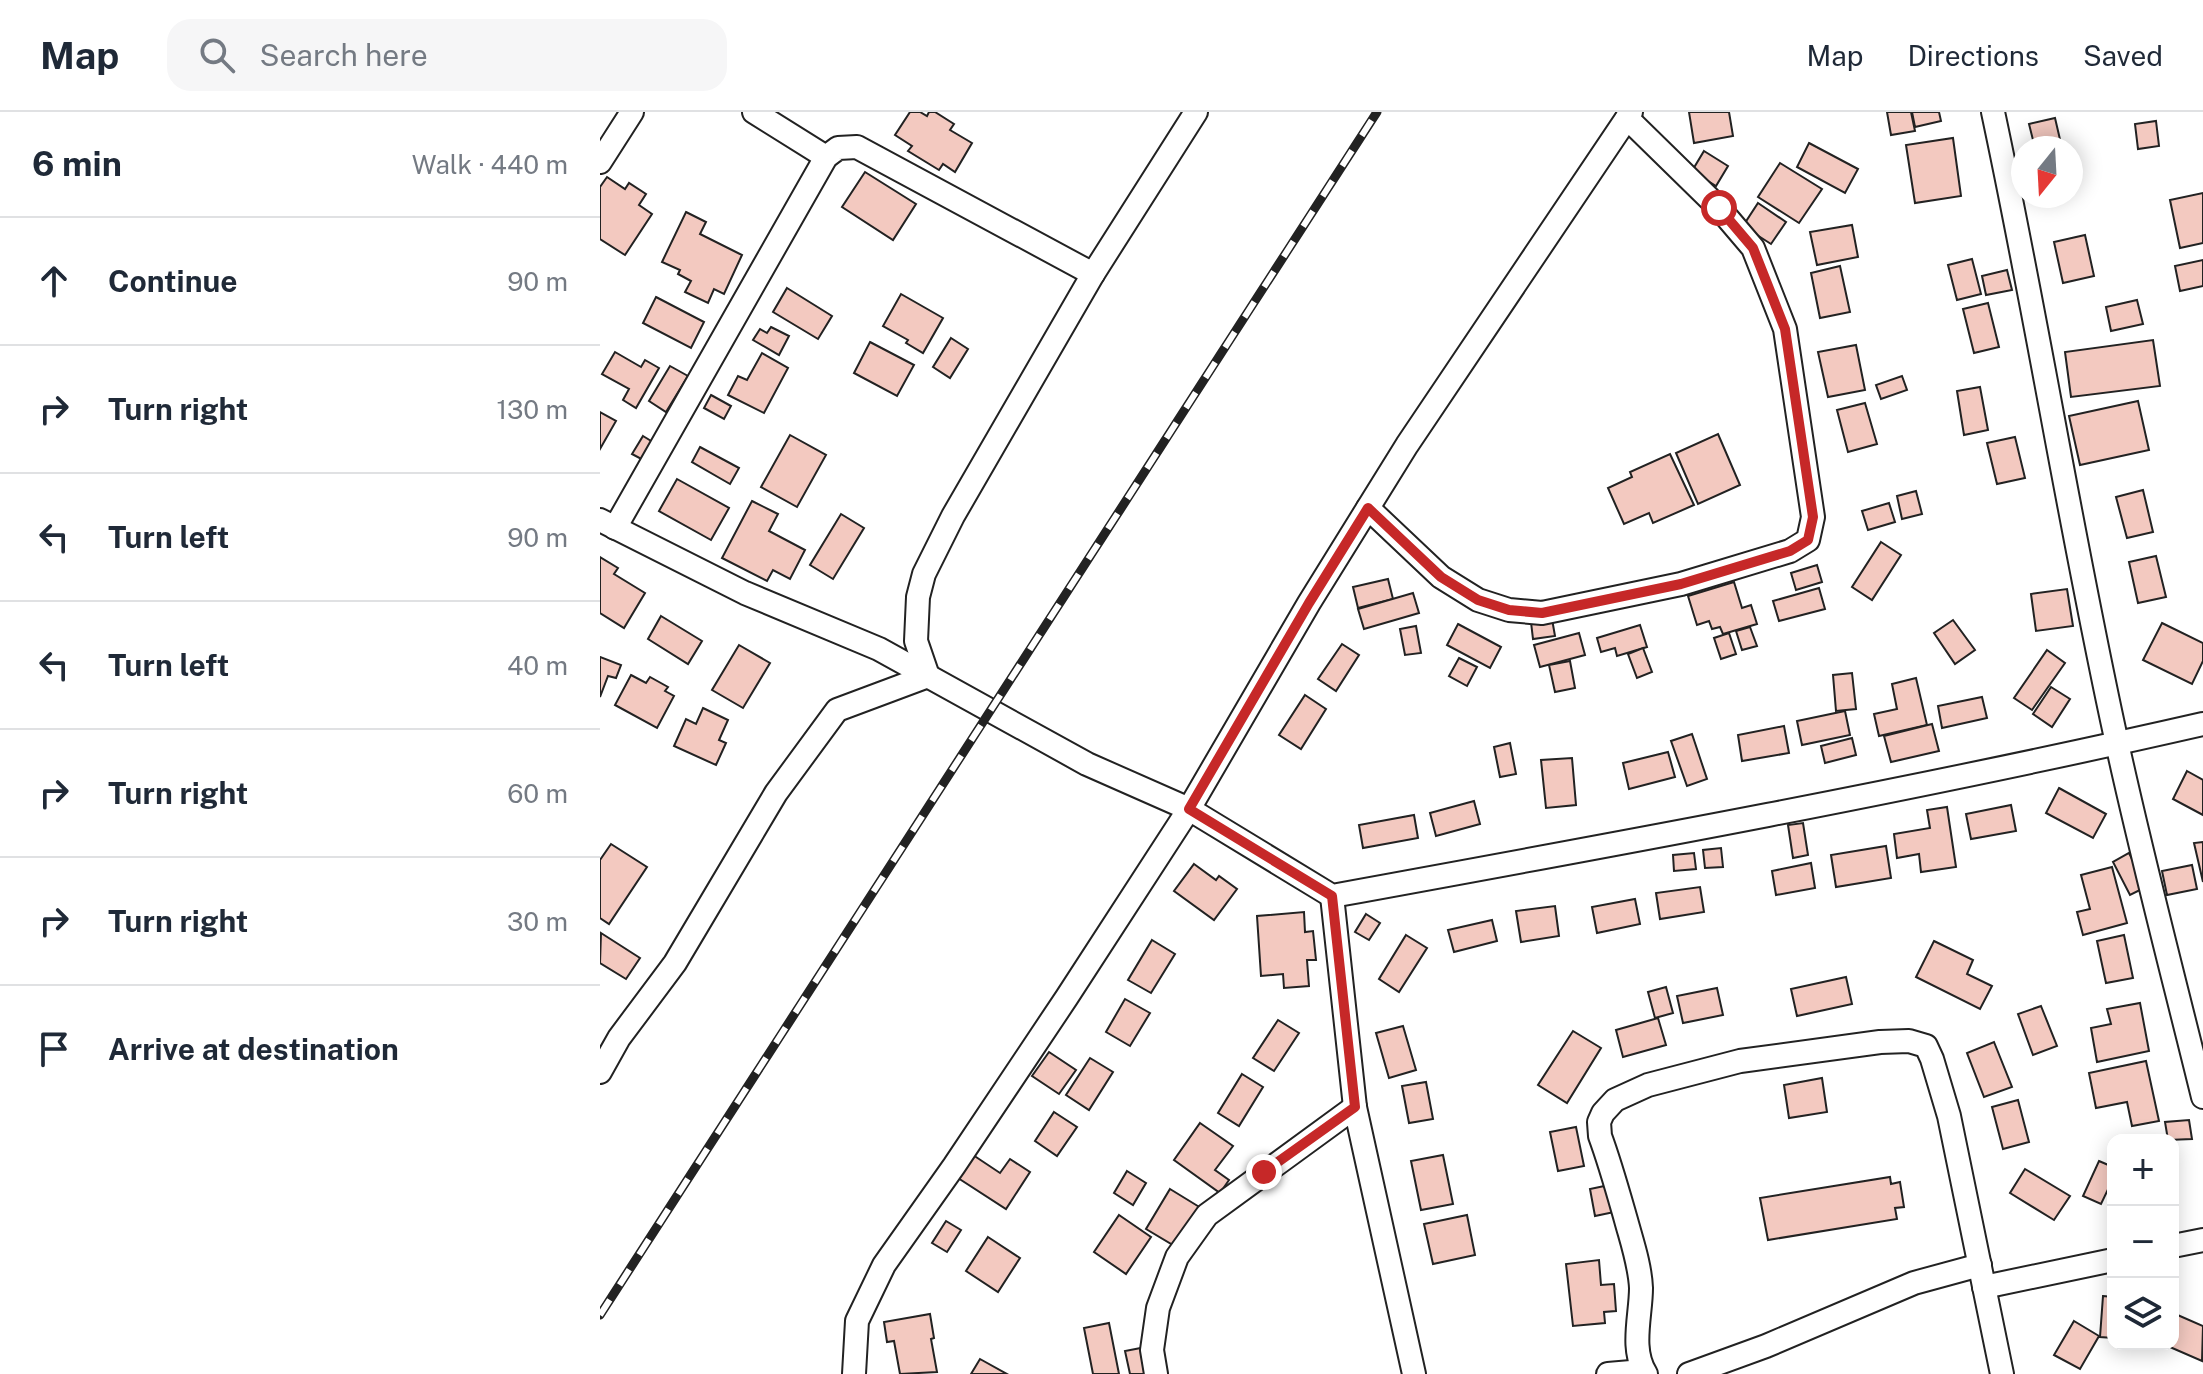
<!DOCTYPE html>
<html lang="en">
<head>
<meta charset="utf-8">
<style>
	:root { --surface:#fff; --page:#f6f6f7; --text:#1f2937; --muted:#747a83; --line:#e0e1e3 }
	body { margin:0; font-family:"Public Sans",sans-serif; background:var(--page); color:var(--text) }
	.controls { position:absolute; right:24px; bottom:24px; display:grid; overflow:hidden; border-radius:16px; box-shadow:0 4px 20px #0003 }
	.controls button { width:72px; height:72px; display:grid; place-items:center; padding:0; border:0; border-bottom:2px solid var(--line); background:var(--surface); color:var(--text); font:40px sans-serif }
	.compass { position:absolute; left:1411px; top:24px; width:72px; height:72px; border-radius:50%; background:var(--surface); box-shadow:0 4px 20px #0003; rotate:198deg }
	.stop { position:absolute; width:24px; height:24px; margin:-18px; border:6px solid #c62828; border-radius:50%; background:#fff }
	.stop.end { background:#c62828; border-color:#fff; box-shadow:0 2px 8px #0008 }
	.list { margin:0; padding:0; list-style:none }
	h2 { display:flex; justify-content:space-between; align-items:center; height:104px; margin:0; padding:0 32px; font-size:34px }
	h2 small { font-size:26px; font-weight:400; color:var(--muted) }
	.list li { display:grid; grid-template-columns:52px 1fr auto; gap:24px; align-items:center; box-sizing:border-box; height:128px; padding:0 32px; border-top:2px solid var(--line) }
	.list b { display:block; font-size:30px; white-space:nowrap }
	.list em { font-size:26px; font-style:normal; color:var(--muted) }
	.icon { flex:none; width:44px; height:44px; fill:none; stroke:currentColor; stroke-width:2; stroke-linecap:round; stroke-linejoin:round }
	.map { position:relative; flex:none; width:1603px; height:1262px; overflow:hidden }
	header { display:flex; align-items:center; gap:48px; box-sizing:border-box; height:112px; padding:0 40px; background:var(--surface); border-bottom:2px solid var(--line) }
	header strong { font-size:38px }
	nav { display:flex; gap:44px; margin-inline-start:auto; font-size:28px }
	.search { width:560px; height:72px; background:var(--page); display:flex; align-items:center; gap:20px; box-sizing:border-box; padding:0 28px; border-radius:24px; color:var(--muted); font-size:30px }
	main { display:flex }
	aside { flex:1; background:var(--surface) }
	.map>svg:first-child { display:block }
	.building { fill:#f3c9c0; stroke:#222; stroke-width:2 }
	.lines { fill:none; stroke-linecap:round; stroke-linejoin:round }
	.street-casing { stroke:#222; stroke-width:26 }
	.street { stroke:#fff; stroke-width:22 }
	.rail-casing { stroke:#222; stroke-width:9 }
	.rail { stroke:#fff; stroke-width:6; stroke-dasharray:18; stroke-linecap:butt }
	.route { stroke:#c62828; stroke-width:10 }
</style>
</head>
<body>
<header>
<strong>Map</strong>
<div class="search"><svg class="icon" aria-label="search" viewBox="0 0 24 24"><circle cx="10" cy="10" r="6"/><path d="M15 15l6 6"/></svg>Search here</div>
<nav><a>Map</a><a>Directions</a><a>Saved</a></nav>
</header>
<main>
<aside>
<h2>6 min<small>Walk · 440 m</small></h2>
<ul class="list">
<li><svg class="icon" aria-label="ahead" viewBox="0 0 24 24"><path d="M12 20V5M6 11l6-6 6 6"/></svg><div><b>Continue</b></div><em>90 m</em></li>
<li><svg class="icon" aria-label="right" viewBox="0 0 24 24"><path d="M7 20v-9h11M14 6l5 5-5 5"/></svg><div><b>Turn right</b></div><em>130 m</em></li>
<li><svg class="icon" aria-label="left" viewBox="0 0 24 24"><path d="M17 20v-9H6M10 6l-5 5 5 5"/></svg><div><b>Turn left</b></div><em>90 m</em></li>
<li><svg class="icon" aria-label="left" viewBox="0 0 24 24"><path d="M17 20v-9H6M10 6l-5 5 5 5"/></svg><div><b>Turn left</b></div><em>40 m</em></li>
<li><svg class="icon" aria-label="right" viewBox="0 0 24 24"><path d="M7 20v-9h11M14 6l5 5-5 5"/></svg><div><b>Turn right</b></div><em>60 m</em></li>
<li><svg class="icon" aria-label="right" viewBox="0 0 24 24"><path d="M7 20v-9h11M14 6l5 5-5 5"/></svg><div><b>Turn right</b></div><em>30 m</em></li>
<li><svg class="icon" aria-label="arrive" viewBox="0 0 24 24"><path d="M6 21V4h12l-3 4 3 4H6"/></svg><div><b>Arrive at destination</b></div></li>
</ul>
</aside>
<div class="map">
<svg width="1603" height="1262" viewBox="0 0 1603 1262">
	<rect width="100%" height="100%" fill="#fff"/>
	<g class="building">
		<path d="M310 0H320L327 4 329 0H335L354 12 350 18 372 31 355 60 343 52 339 58 308 39 312 34 295 23Z"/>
		<path d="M1089 0H1129L1133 24 1094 31Z"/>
		<path d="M1287 0H1311L1315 19 1291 23Z"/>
		<path d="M1312 0H1339L1341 9 1315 15Z"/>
		<path d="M1455 6 1462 36H1435L1429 12Z"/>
		<path d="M1556 9 1559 34 1538 37 1535 12Z"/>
		<path d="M1353 26 1361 84 1315 91 1306 33Z"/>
		<path d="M1209 31 1258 57 1245 81 1197 55Z"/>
		<path d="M1104 39 1128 54 1116 74 1092 59Z"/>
		<path d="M1180 51 1222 77 1199 111 1158 85Z"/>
		<path d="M265 60 316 92 293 128 242 95Z"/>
		<path d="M7 65 25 77 29 71 46 82 39 93 52 102 25 143 0 127V75Z"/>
		<path d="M1603 81V131L1580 136 1570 88Z"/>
		<path d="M1158 91 1186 110 1171 132 1143 114Z"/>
		<path d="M86 100 106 110 100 122 142 143 124 182 114 177 108 191 85 180 91 169 78 162 80 158 62 150Z"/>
		<path d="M1252 113 1258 145 1217 153 1210 120Z"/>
		<path d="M1485 123 1494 164 1463 171 1454 130Z"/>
		<path d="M1372 147 1381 182 1357 188 1348 153Z"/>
		<path d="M1603 148V174L1580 179 1575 154Z"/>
		<path d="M1240 154 1250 200 1220 206 1211 161Z"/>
		<path d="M1407 158 1412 178 1386 183 1382 164Z"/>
		<path d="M187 176 232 204 218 227 173 200Z"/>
		<path d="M301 182 343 206 323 241 306 231 308 228 283 214Z"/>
		<path d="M56 185 104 210 91 236 43 211Z"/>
		<path d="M1537 188 1543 212 1511 219 1506 195Z"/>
		<path d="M1388 191 1399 235 1374 241 1363 197Z"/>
		<path d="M171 215 189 224 179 243 153 228 160 217 167 221Z"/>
		<path d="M351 226 368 237 350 266 333 255Z"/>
		<path d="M1553 228 1560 274 1471 285 1465 240Z"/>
		<path d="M270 230 314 253 297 284 254 261Z"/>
		<path d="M1256 233 1265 278 1228 285 1218 240Z"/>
		<path d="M15 240 41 255 45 248 59 256 36 296 23 288 29 277 2 262Z"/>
		<path d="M162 241 188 256 164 301 128 283 138 264 147 268Z"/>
		<path d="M70 254 88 264 66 300 49 289Z"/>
		<path d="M1302 264 1307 278 1281 287 1276 273Z"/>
		<path d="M1380 275 1388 318 1364 323 1357 279Z"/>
		<path d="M111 283 131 294 124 307 104 296Z"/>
		<path d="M1538 289 1549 338 1480 353 1469 304Z"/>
		<path d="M1265 291 1277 332 1248 340 1237 298Z"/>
		<path d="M0 300 16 309 0 337Z"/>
		<path d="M1118 322 1140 373 1098 392 1076 341Z"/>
		<path d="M190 323 226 343 197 395 161 375Z"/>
		<path d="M43 324 56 332 45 349 32 342Z"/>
		<path d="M1415 325 1425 366 1397 372 1387 331Z"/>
		<path d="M100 335 139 356 130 372 92 350Z"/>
		<path d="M1070 342 1094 393 1053 411 1049 401 1024 412 1008 376 1032 365 1030 360Z"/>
		<path d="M77 367 129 396 111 428 59 399Z"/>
		<path d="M1543 378 1553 420 1527 426 1516 385Z"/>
		<path d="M1316 379 1322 402 1302 407 1297 384Z"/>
		<path d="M152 389 178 402 169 419 205 438 190 467 173 458 167 469 122 446Z"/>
		<path d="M1289 391 1295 410 1268 418 1262 399Z"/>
		<path d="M241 402 264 416 233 467 210 453Z"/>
		<path d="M1281 430 1301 443 1272 488 1252 475Z"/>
		<path d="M1556 444 1566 485 1538 491 1529 450Z"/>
		<path d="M0 445 18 456 14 462 45 481 24 516 0 501Z"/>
		<path d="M1217 453 1222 470 1196 478 1191 461Z"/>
		<path d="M788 467 793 487 758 496 753 475Z"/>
		<path d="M1134 470 1142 496 1151 493 1157 512 1123 522 1120 515 1112 517 1109 509 1097 513 1088 484Z"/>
		<path d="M1219 476 1225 497 1179 509 1173 489Z"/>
		<path d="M1467 477 1473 514 1436 519 1431 482Z"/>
		<path d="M813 481 819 501 764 517 758 497Z"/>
		<path d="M61 504 102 529 88 552 48 527Z"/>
		<path d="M952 507 955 524 933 527 931 510Z"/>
		<path d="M1353 508 1375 538 1355 552 1334 521Z"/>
		<path d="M1562 511 1603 531V549L1592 572 1543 548Z"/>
		<path d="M858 512 901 535 890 556 847 533Z"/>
		<path d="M1040 513 1047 535 1017 544 1015 536 1001 540 997 526Z"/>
		<path d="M816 514 821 541 805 543 800 517Z"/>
		<path d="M1150 515 1157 534 1142 538 1136 519Z"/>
		<path d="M979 521 985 543 940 555 934 533Z"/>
		<path d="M1129 521 1136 542 1121 547 1114 526Z"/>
		<path d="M742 532 759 543 736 579 718 567Z"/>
		<path d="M139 533 170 551 143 596 112 578Z"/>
		<path d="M1043 536 1052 560 1037 566 1028 542Z"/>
		<path d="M1447 538 1465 551 1432 598 1414 586Z"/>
		<path d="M0 545 21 553 16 566 8 564 0 585Z"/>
		<path d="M859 546 877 555 867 574 849 564Z"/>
		<path d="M970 549 975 576 955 580 949 553Z"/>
		<path d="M1252 561 1256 597 1236 599 1233 563Z"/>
		<path d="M31 563 46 571 50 565 68 575 65 579 74 584 57 616 15 593Z"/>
		<path d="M1316 566 1327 613 1279 624 1274 602 1297 597 1292 572Z"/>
		<path d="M1451 575 1470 587 1452 615 1433 602Z"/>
		<path d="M705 583 726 597 701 637 679 623Z"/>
		<path d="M1382 585 1387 606 1342 616 1338 594Z"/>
		<path d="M103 596 128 608 119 628 126 631 116 653 74 634 86 607 96 612Z"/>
		<path d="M1245 599 1250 623 1202 633 1197 609Z"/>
		<path d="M1332 612 1339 639 1291 650 1284 624Z"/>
		<path d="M1184 614 1189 641 1142 649 1138 623Z"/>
		<path d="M1092 622 1107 667 1087 674 1071 629Z"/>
		<path d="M1252 626 1256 643 1225 651 1221 634Z"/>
		<path d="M910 631 916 662 900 665 894 635Z"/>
		<path d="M1068 640 1075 665 1029 677 1023 651Z"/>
		<path d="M972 646 976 693 946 696 941 648Z"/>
		<path d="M1587 659 1603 668V703L1573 687Z"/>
		<path d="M1459 676 1506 702 1493 726 1446 701Z"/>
		<path d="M874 689 880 712 836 724 830 701Z"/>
		<path d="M1411 693 1416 719 1371 727 1366 702Z"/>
		<path d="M1347 695 1356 755 1321 760 1319 742 1297 746 1294 722 1330 716 1327 698Z"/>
		<path d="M814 703 818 726 763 736 759 713Z"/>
		<path d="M1203 711 1208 743 1193 746 1188 713Z"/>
		<path d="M1603 730V770L1594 731Z"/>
		<path d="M11 732 47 755 9 812 0 806V748Z"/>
		<path d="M1286 734 1291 766 1236 775 1231 743Z"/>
		<path d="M1121 736 1123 755 1105 756 1103 738Z"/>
		<path d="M1094 741 1096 757 1074 759 1073 743Z"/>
		<path d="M1529 741 1546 775 1530 783 1513 750Z"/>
		<path d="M1211 751 1215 776 1176 783 1172 759Z"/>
		<path d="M594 752 616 768 619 764 637 777 614 808 574 779Z"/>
		<path d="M1592 753 1597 777 1567 783 1562 759Z"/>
		<path d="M1512 755 1527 811 1483 823 1477 800 1490 797 1481 763Z"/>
		<path d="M1100 775 1104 800 1060 807 1056 781Z"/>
		<path d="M1035 787 1040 812 997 821 992 795Z"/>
		<path d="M955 794 959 824 921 830 916 799Z"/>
		<path d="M704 800 705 820 713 819 716 848H707L709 874 684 876 683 862 661 864 657 804Z"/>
		<path d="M766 802 780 811 769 828 755 820Z"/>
		<path d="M892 808 897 829 854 840 848 818Z"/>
		<path d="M1 821 40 846 26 867 0 851Z"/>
		<path d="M806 823 827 836 799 880 779 867Z"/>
		<path d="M1524 823 1533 866 1506 871 1497 829Z"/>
		<path d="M552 828 575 842 551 881 528 868Z"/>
		<path d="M1334 829 1373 848 1367 862 1392 874 1380 897 1316 865Z"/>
		<path d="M1246 865 1252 892 1197 904 1191 877Z"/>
		<path d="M1066 875 1073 901 1055 906 1048 880Z"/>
		<path d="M1117 876 1123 903 1083 911 1077 884Z"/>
		<path d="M525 887 550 901 530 934 506 920Z"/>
		<path d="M1540 891 1549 939 1497 950 1491 916 1511 912 1507 897Z"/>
		<path d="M1441 894 1457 934 1433 943 1418 902Z"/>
		<path d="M1058 906 1066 933 1023 945 1016 918Z"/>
		<path d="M678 908 699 921 674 959 653 946Z"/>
		<path d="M803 914 816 958 789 966 776 921Z"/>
		<path d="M973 919 1001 936 967 991 938 973Z"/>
		<path d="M1394 930 1412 975 1384 985 1367 941Z"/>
		<path d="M449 940 476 958 459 982 432 964Z"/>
		<path d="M490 946 513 960 489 998 466 983Z"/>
		<path d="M1546 949 1559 1009 1532 1014 1527 990 1496 996 1489 961Z"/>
		<path d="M642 962 663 975 639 1014 618 1001Z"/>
		<path d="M1222 966 1227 1000 1189 1006 1184 973Z"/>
		<path d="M826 970 833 1007 809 1011 802 974Z"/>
		<path d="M1418 988 1429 1030 1403 1037 1392 995Z"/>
		<path d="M454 1000 477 1015 457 1044 435 1029Z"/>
		<path d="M1589 1008 1592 1027 1568 1028 1565 1010Z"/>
		<path d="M600 1011 633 1034 615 1058 629 1068 620 1081 574 1048Z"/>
		<path d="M976 1015 984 1054 958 1059 950 1020Z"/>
		<path d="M373 1043 400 1061 410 1047 430 1060 406 1097 358 1066Z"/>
		<path d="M843 1043 853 1092 821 1098 811 1049Z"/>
		<path d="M1499 1049 1513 1055V1067L1501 1092 1483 1084Z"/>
		<path d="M1425 1057 1470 1084 1454 1108 1410 1081Z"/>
		<path d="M527 1059 546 1071 533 1093 514 1081Z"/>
		<path d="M1290 1065 1291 1072 1300 1070 1304 1095 1295 1096 1297 1107 1168 1128 1160 1086Z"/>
		<path d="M1014 1072 1019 1099 995 1104 990 1077Z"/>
		<path d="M570 1077 601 1096 578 1136 546 1117Z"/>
		<path d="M519 1103 551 1125 526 1162 494 1140Z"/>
		<path d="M867 1103 875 1143 833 1152 824 1112Z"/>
		<path d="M346 1109 361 1118 347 1140 332 1131Z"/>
		<path d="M388 1125 420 1146 398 1180 366 1159Z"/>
		<path d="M999 1148 1001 1173 1014 1172 1016 1199 1004 1200 1005 1211 973 1214 966 1152Z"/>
		<path d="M1503 1184 1513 1185V1226L1500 1225Z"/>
		<path d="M1573 1201 1603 1214 1602 1249 1563 1232H1573Z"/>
		<path d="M330 1202 334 1226 331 1227 337 1260 300 1262 294 1229 287 1230 284 1210Z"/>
		<path d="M1474 1209 1499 1224 1480 1257 1454 1243Z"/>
		<path d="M509 1211 519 1262H493L484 1216Z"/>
		<path d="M546 1235 551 1262H530L525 1239Z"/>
		<path d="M380 1247 407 1262H371Z"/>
	</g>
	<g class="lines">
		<g class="street-casing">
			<g id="street">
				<path d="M154 0 226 45"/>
				<path d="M1393 0C1438 210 1471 422 1517 631 1543 750 1574 867 1603 985"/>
				<path d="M0 50 32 0"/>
				<path d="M768 396 841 465 878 488 909 498 942 501 1081 472 1190 439 1208 428 1213 405 1185 217 1153 136 1119 96 1027 6"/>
				<path d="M0 408 145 481 279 537 487 652 589 697 732 784C1023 731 1314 678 1603 612"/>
				<path d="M15 416 226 45 238 36 257 35 493 162"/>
				<path d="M732 784 755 995 814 1262"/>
				<path d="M0 960 19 926 75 851 176 681 237 598 328 564 316 529 318 485 324 462 353 404 493 162 596 0"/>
				<path d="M1573 1134 1603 1128"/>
				<path d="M1384 1175 1513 1148"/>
				<path d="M254 1262 257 1209 284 1153 354 1054 467 885 589 697 709 491 807 333 1031 0"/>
				<path d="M556 1262 552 1238 558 1196 577 1145 607 1103 755 995"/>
				<path d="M1008 1262 1043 1259"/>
				<path d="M1046 1262C1030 1237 1041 1204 1041 1176 1040 1153 1032 1130 1026 1108 1018 1080 1010 1051 1000 1024L999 1010 1003 1001 1015 988 1048 973 1140 949 1280 930 1309 929 1326 934 1332 947 1349 1004 1402 1262"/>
				<path d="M1089 1262 1166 1234 1314 1171 1380 1153"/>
			</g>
		</g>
		<use href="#street" class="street"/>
		<g class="rail-casing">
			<path id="rail" d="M0 1203 777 0"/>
		</g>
		<use href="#rail" class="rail"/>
	</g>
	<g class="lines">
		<path class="route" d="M664 1060 755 995 732 784 589 697 709 491 768 396 841 465 878 488 909 498 942 501 1081 472 1190 439 1208 428 1213 405 1185 217 1153 136 1119 96"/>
	</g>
</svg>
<div class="controls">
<button>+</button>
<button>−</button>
<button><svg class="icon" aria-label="layers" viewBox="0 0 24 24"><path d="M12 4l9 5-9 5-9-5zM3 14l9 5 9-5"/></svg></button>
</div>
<svg class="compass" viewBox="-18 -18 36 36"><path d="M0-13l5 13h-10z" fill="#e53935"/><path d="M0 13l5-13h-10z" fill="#747a83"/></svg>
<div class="stop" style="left:1119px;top:96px"></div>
<div class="stop end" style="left:664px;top:1060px"></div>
</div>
</main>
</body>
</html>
